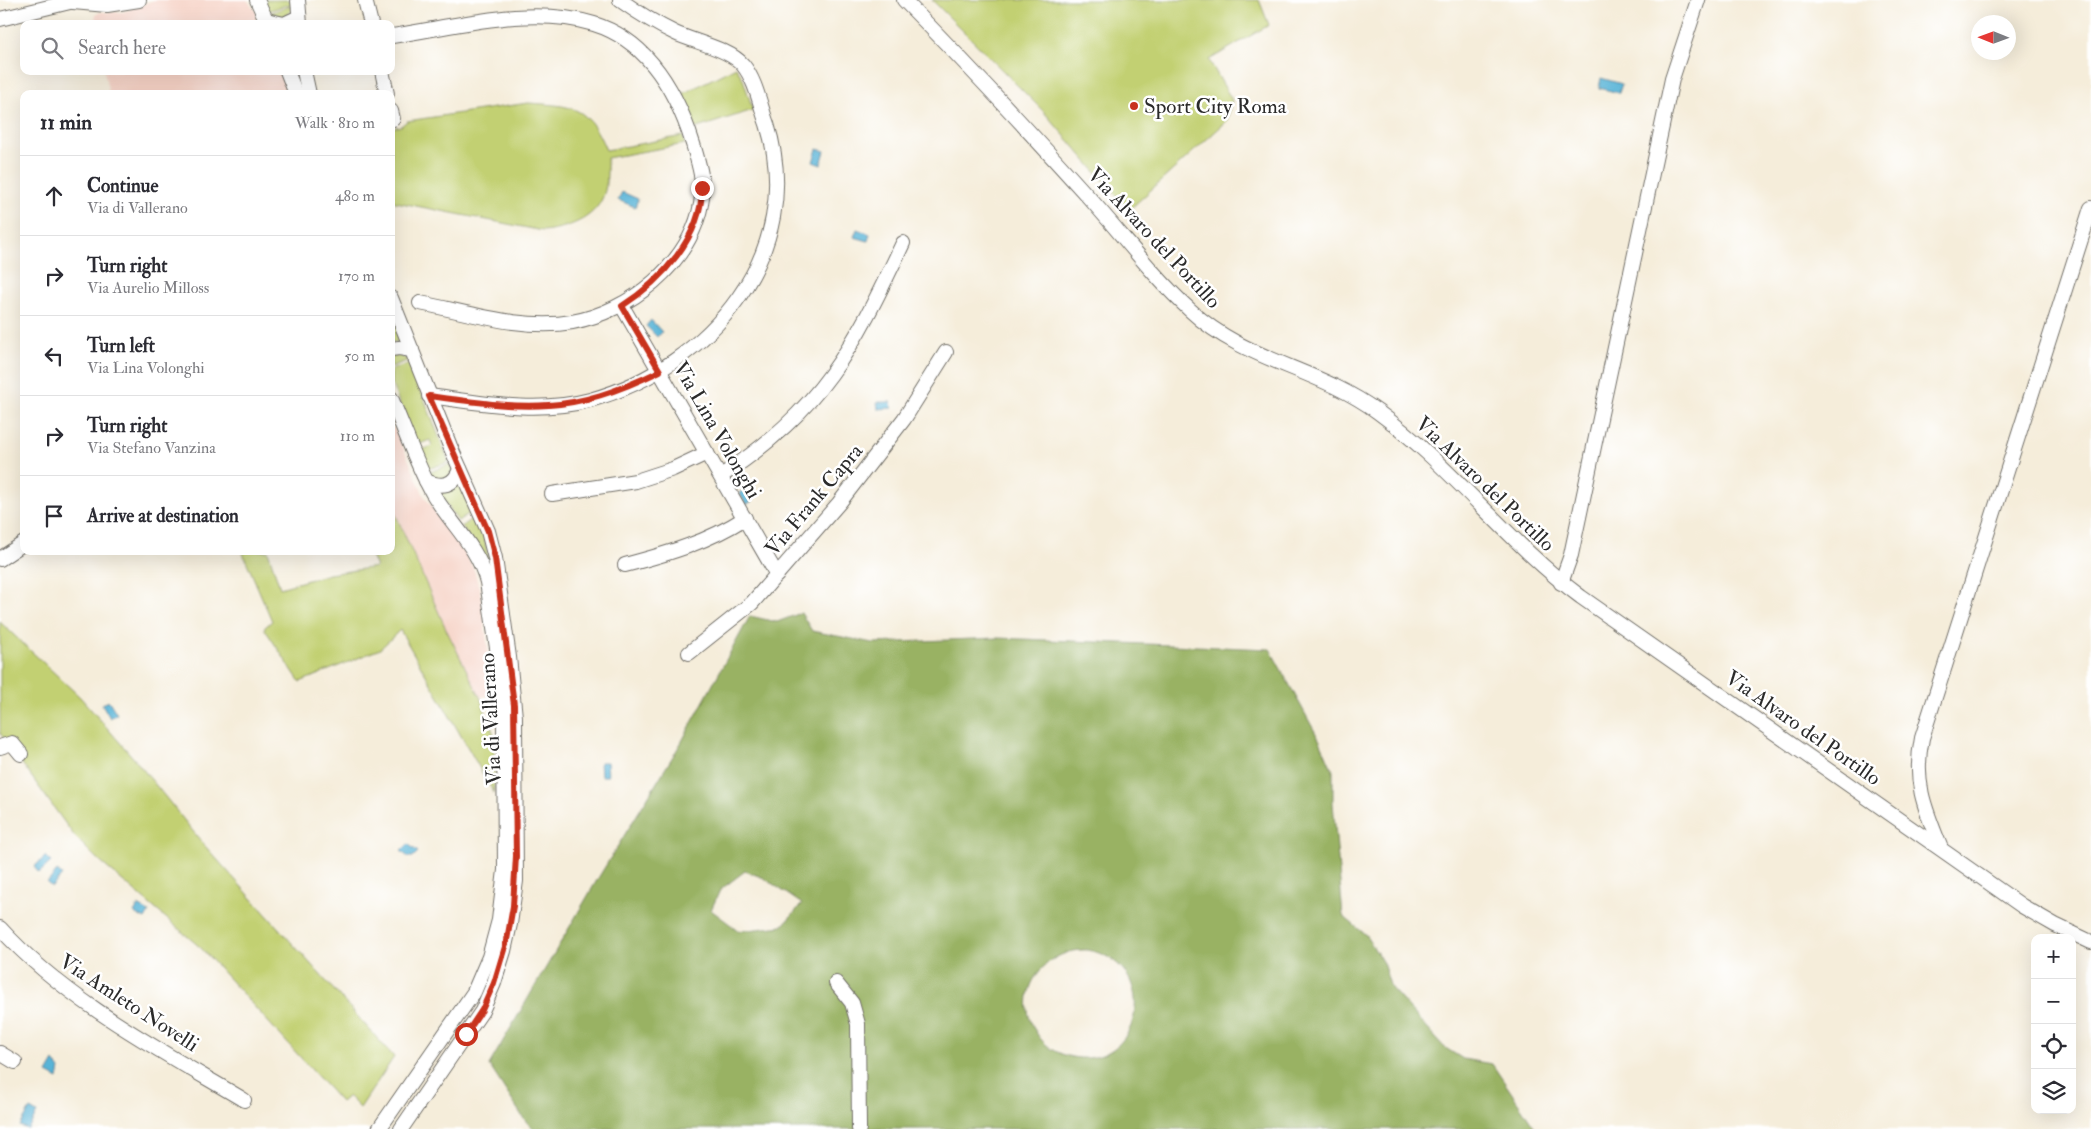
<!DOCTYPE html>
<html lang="en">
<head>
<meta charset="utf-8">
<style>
	:root { --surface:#fff; --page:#f7f7f7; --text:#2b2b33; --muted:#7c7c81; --line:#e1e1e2 }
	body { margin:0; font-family:"IM FELL Double Pica",serif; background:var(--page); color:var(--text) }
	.controls { position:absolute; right:15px; bottom:15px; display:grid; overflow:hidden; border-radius:10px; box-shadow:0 5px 20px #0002 }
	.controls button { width:45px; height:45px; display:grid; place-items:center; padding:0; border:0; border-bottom:1px solid var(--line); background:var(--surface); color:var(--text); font:25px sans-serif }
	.compass { position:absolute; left:1971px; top:15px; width:45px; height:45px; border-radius:50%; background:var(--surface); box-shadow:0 5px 20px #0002; rotate:271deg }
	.stop { position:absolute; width:15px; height:15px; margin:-11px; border:4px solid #c8321e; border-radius:50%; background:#fff }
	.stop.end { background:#c8321e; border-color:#fff; box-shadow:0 1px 5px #0008 }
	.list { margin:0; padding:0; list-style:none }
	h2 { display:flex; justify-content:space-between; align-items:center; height:65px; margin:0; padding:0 20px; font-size:21px }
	h2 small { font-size:16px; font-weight:400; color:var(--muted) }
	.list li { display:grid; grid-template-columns:32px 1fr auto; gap:15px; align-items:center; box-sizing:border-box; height:80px; padding:0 20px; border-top:1px solid var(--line) }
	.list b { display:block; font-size:19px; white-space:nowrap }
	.list p { margin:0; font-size:16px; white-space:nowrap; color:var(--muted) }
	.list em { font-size:16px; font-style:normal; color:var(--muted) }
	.icon { flex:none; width:28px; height:28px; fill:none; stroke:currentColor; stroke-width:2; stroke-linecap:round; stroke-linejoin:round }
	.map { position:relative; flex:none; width:2091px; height:1129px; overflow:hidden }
	.search { position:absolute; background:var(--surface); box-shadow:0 5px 20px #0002; left:20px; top:20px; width:375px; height:55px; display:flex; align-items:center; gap:12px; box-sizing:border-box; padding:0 18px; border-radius:10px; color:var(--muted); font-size:19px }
	.panel { position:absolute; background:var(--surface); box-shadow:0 5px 20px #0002; left:20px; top:90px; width:375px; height:465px; border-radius:10px }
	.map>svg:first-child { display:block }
	.built { fill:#f6d2c5 }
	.green { fill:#c2d072; stroke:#767e4e }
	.forest { fill:#99b264; stroke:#626e48; fill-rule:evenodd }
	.water { fill:#59b4d7; stroke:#427081 }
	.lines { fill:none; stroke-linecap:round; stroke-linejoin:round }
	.minor-casing { stroke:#726f68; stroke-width:16 }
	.minor { stroke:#fff; stroke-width:14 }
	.route { stroke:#c8321e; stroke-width:6 }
	.poi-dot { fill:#c8321e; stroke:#fff; stroke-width:2 }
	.labels { text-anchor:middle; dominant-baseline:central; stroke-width:5; stroke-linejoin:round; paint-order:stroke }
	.poi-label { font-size:21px; fill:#2b2b2b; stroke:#fff; text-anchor:start }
	.street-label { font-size:21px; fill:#2b2b2b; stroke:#fff }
</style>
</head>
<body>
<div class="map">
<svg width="2091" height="1129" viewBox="0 0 2091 1129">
	<rect width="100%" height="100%" fill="#fff"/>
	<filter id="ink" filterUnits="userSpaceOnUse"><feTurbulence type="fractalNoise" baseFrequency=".02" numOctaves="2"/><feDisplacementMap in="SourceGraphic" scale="10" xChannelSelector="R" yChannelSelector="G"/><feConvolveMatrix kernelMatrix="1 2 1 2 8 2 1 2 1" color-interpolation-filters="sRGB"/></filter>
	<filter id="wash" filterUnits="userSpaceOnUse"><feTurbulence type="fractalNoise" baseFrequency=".0096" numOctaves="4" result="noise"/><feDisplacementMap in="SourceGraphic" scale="20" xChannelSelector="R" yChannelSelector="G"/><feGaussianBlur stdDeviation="1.12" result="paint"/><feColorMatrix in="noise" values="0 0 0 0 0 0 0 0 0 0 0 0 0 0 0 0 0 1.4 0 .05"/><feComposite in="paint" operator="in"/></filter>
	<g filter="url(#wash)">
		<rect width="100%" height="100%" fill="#f5edda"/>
		<g class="built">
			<path d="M154 0H247L256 11 260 24H94L96 15 100 12H123Z"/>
			<path d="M104 71H279L288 94H109Z"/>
			<path d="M391 426 396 431 424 496 463 550 474 570 480 591 494 694 480 697 446 629 391 504Z"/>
		</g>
		<g class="green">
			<path d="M263 0H293V3L268 11Z"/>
			<path d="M932 0H1259L1269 25 1209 60 1232 100 1227 121 1129 210 1043 111Z"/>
			<path d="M293 5C290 18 280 19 270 13Z"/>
			<path d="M736 67 743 79 753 110 694 129 682 94Z"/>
			<path d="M528 103C574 106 587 105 606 150L683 136 685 144 607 158C607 172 608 188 601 201 590 221 564 229 543 231L391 201V128L401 126 407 121Z"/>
			<path d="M391 313 403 342H391Z"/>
			<path d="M398 355 409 360 391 367V357Z"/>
			<path d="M410 363 449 462 428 469 419 451 432 446 430 440 417 445 391 383V370Z"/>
			<path d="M452 463V471L447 479H434L428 473Z"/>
			<path d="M460 480 483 532 493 579 462 526 471 519 468 514 458 521 437 491Z"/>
			<path d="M391 504 446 629 480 697 494 735V793L400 630 380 649 300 682 264 628 272 621 242 551H268L280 588 329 574 376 567 369 551H391Z"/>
			<path d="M0 622 80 697 137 762 205 846 394 1057 360 1108 348 1096 341 1102 201 948 97 859 75 837 0 733Z"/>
		</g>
		<path class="forest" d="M801 613 812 631 873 643 997 638 1270 649 1320 741 1333 771V803L1343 916 1366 935 1383 963 1391 988 1444 1047 1463 1059 1492 1064 1536 1129H533L524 1119 489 1065 600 875 681 743 750 616 777 622ZM745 871 764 878 802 904 782 926 739 931 711 910 720 890ZM1088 950C1163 965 1142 1070 1072 1057 1057 1054 1043 1045 1036 1032 1011 992 1045 948 1088 950Z"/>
		<g class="water">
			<path d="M1601 78 1622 84 1619 93 1599 88Z"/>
			<path d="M817 149 825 151 821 165 813 162Z"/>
			<path d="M622 192 638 199 635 207 618 200Z"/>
			<path d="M857 229 870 234 868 241 854 237Z"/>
			<path d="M651 320 662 332 657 337 646 326Z"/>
			<path d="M877 402H891L892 408 878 409Z"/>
			<path d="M745 489 752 501 746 505 739 493Z"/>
			<path d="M109 701 117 714 110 718 102 704Z"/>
			<path d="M600 762H607L608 776H601Z"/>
			<path d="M408 844 418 852 413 857H408L401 851Z"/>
			<path d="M46 856 51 862 39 873 34 867Z"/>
			<path d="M57 871 62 875 52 887 47 883Z"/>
			<path d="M138 906 149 912 145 919 134 913Z"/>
			<path d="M54 1061 60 1069 58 1079 47 1073Z"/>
			<path d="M30 1109 37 1113 28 1129 20 1126Z"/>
		</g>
	</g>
	<g filter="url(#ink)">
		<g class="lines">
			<g class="minor-casing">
				<g id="minor">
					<path d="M257 0 268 24"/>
					<path d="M298 0 300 24"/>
					<path d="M365 0 371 24"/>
					<path d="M904 0C968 65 1030 132 1092 201 1124 237 1154 277 1190 310 1245 362 1317 367 1378 412 1452 466 1507 542 1581 597L2022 906 2055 925 2091 942"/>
					<path d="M73 2 107 5 139 0"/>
					<path d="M0 19 78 0"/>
					<path d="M266 20 284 24 299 17"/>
					<path d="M392 36C458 26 529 5 594 24 649 41 677 93 693 144 699 164 705 183 701 204 690 264 629 312 572 322 524 331 467 312 420 303"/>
					<path d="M287 71 296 94"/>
					<path d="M304 71 309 94"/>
					<path d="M382 71 387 94"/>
					<path d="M391 111 393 119"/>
					<path d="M391 298 450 446 488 531 495 558 509 657 515 717 516 881 510 924 504 951 494 983 482 1011 401 1129"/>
					<path d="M622 306 777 575"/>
					<path d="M391 349 399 348 412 350"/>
					<path d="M429 396C483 403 537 414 590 400 710 367 807 252 767 124 760 105 756 81 743 65 730 49 694 42 675 33 656 24 637 12 620 0"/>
					<path d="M721 476C822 409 853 349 903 243"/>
					<path d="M426 481C442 488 454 486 460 469"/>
					<path d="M552 494 636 481 673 469 707 453"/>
					<path d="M0 559 24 543"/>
					<path d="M625 565C667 554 708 542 745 518"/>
					<path d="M1561 583 1571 555 1672 79 1698 0"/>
					<path d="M689 653 752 603 839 503 904 419 946 352"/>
					<path d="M0 747 12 743 21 754"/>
					<path d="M1940 846C1924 807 1913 780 1922 738L2091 208"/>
					<path d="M0 928C66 1001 160 1050 244 1100"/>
					<path d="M836 983 852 1003 858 1024 859 1129"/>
					<path d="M0 1053 15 1062"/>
					<path d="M379 1129 474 992 489 957 499 920 505 870 504 721 500 668 487 582C478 547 451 524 433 494 416 464 405 430 391 398"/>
				</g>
			</g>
			<use href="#minor" class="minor"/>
		</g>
	</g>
	<g class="lines" filter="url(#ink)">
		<path class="route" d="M466 1034 482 1010 494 983 507 940 513 906 516 856 514 705 495 558 488 531 429 396C526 409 568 416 660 371L622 306C661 281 702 237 702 188"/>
	</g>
	<circle class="poi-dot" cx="1134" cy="106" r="5"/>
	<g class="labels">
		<g class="poi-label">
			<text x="1144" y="106">Sport City Roma</text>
		</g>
		<g class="street-label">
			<text transform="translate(1154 238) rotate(47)">Via Alvaro del Portillo</text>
			<text transform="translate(717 430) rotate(60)">Via Lina Volonghi</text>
			<text transform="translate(1485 484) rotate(44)">Via Alvaro del Portillo</text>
			<text transform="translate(814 500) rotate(-50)">Via Frank Capra</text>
			<text transform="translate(491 719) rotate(-93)">Via di Vallerano</text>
			<text transform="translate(1803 728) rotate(35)">Via Alvaro del Portillo</text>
			<text transform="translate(129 1003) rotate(33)">Via Amleto Novelli</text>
		</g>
	</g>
</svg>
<div class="controls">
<button>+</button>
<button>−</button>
<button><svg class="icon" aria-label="locate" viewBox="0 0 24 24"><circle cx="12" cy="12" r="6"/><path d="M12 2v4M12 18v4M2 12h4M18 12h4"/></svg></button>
<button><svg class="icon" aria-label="layers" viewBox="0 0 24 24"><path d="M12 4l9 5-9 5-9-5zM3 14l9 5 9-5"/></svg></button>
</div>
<svg class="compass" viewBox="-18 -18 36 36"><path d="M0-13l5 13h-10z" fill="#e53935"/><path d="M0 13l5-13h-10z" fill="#7c7c81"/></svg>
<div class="stop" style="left:466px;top:1034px"></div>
<div class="stop end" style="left:702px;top:188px"></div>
<div class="search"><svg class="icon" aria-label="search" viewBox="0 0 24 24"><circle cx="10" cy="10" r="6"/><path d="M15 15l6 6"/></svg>Search here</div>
<section class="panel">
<h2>11 min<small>Walk · 810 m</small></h2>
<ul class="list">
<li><svg class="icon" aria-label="ahead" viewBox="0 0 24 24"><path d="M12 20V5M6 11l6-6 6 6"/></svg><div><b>Continue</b><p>Via di Vallerano</p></div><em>480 m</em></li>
<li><svg class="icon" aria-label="right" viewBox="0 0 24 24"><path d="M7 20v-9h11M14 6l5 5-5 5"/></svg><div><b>Turn right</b><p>Via Aurelio Milloss</p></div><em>170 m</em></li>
<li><svg class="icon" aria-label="left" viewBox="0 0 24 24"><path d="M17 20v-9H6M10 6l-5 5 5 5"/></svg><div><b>Turn left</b><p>Via Lina Volonghi</p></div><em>50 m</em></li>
<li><svg class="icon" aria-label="right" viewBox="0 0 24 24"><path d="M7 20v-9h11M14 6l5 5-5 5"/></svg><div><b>Turn right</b><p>Via Stefano Vanzina</p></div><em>110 m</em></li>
<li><svg class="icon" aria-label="arrive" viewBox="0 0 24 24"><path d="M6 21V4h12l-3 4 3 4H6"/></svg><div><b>Arrive at destination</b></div></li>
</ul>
</section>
</div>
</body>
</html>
